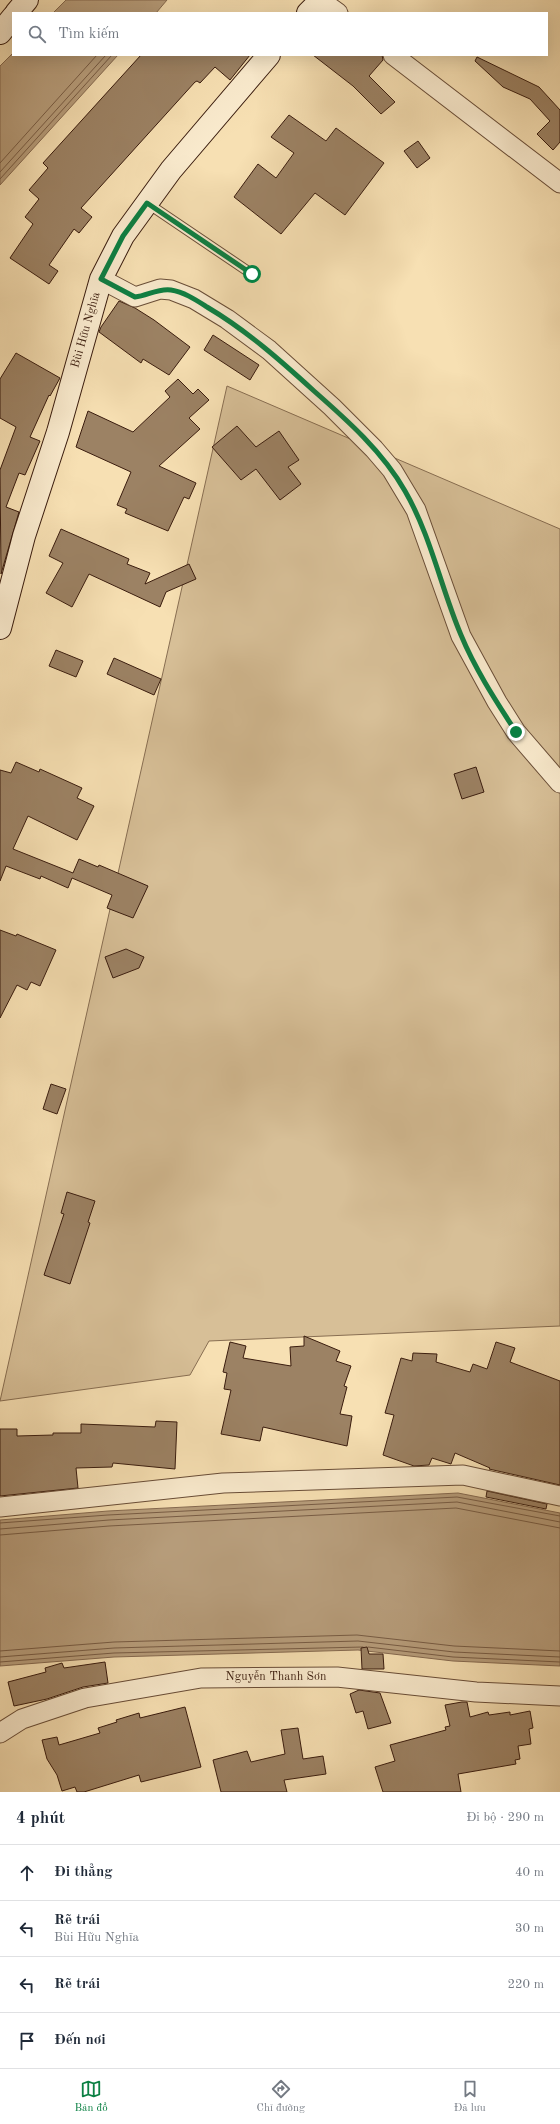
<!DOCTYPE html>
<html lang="vi">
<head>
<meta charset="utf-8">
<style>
	:root { --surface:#fff; --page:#f6f6f7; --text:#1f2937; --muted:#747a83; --line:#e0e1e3; --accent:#0b8043 }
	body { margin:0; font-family:"Old Standard TT",serif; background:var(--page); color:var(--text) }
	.stop { position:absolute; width:12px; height:12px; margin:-9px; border:3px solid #0b8043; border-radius:50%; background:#fff }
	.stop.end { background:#0b8043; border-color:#fff; box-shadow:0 1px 4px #0008 }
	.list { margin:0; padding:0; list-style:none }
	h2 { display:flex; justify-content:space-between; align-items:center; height:52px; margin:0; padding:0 16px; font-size:17px }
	h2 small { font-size:13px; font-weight:400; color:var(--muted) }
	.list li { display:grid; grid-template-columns:26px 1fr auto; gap:12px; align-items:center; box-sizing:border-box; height:56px; padding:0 16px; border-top:1px solid var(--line) }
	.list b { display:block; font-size:15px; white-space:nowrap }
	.list p { margin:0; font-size:13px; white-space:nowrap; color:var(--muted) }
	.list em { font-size:13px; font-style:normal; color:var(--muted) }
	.icon { flex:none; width:22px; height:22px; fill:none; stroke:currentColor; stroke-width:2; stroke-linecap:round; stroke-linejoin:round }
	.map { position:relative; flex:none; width:560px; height:1792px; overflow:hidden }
	.search { position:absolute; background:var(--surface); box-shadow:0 4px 16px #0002; left:12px; right:12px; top:12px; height:44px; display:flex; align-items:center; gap:10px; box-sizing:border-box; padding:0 14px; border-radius:0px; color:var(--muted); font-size:15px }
	.sheet { height:276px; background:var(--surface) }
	nav { display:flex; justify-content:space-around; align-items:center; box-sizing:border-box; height:56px; border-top:1px solid var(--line); background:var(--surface); font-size:11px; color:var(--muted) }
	nav a { display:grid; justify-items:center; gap:2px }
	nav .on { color:var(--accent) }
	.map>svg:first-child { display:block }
	.green { fill:#d7bf97; stroke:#886e52 }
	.water { fill:#b79d7b; stroke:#85694f }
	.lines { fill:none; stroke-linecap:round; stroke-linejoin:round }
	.shore { stroke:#785c44; stroke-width:1 }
	.building { fill:#9c8264; stroke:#3a1c0e }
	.lane-casing { stroke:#694d37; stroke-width:11 }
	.street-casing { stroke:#694d37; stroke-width:21 }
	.secondary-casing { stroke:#3a1c0e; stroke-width:24 }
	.lane { stroke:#faebce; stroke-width:9 }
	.street { stroke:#faebce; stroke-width:19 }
	.secondary { stroke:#faebce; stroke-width:22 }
	.route { stroke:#0b8043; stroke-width:5 }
	.labels { text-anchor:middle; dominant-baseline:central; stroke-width:4; stroke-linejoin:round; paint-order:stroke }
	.street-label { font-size:12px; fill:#3a1c0e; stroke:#faebce }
</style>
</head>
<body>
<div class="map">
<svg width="560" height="1792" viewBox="0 0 560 1792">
	<rect width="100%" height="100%" fill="#f7e0b3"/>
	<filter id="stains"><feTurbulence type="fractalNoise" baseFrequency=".005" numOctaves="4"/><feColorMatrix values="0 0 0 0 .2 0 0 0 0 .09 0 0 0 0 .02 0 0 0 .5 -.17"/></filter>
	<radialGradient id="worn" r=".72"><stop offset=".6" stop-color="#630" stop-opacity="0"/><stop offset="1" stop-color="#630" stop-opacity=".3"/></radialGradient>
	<path class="green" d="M227 386 560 529V1326L209 1341 190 1375 0 1401Z"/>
	<g class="water">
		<path d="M66 0H167L156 13H53Z"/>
		<path d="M13 53V55H118L0 185V66Z"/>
		<path d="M458 1493 560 1513V1666L453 1661 358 1650 114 1657 0 1666V1520L108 1511Z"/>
	</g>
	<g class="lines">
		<g class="shore">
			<path d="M0 163 97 55"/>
			<path d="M0 172 106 55"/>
			<path d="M0 179 112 55"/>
			<path d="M0 1523 108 1515 457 1497 560 1516"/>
			<path d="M0 1529 109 1520 457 1502 560 1522"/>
			<path d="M0 1535 109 1526 456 1508 560 1528"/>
			<path d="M368 1647 453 1657 560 1662"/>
			<path d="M0 1651 114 1642 357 1635 454 1646 560 1651"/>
			<path d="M0 1657 114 1648 358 1641 454 1652 560 1657"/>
			<path d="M0 1662 114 1653 363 1647"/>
		</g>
	</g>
	<g class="building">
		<path d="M141 55H250L230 80 215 67 200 83 197 81 195 82 81 208 92 217 79 233 74 229 49 265 58 271 49 284 10 258 33 224 25 217 39 199 29 190 48 168 43 163Z"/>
		<path d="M313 55H382L383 60 369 76 395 102 381 114 353 86Z"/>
		<path d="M477 57 539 87 560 110V142L553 150 537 134 550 121 530 99 503 87 475 61Z"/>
		<path d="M289 115 326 141 336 128 384 163 345 215 315 193 281 234 234 197 258 164 276 178 294 153 271 137Z"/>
		<path d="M418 141 430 158 417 168 404 151Z"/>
		<path d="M119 301 135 308 154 320 190 347 169 375 143 359 141 363 99 332 101 327Z"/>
		<path d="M213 335 259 365 250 380 204 350Z"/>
		<path d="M16 353 60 378 50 396 49 395 30 437 40 441 25 475 19 473 6 507 19 512 1 574 0 470 16 427 0 418V379Z"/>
		<path d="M178 379 193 394 198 389 209 400 189 418 200 429 159 466 196 483 189 499 184 497 168 531 125 513 127 509 117 505 131 472 76 447 88 411 133 432 170 397 165 391Z"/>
		<path d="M237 426 256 447 279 431 299 460 288 467 301 484 280 500 256 469 241 480 212 447Z"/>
		<path d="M61 529 129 559 127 564 150 573 145 584 189 564 196 579 166 592 160 607 89 574 72 607 46 593 63 563 49 556Z"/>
		<path d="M56 650 83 661 76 677 49 666Z"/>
		<path d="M114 658 161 679 154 695 107 674Z"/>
		<path d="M16 762 39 772 40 769 82 788 77 798 94 806 77 840 28 816 13 849 73 873 79 859 98 867 99 865 148 886 133 918 107 908 112 895 72 878 68 888 41 876 40 879 6 866 0 881V770L11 773Z"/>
		<path d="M476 767 484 792 462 799 454 774Z"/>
		<path d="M0 930 16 936 17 934 56 950 40 986 31 982 27 990 17 985 0 1018Z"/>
		<path d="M126 949 144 957 139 968 113 978 105 957Z"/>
		<path d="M51 1084 66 1089 57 1114 43 1109Z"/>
		<path d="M67 1192 95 1201 88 1222 90 1223 70 1284 44 1275 64 1214 61 1213Z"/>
		<path d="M304 1336 340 1351 336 1361 351 1366 344 1386 347 1387 340 1414 352 1416 347 1446 263 1427 260 1441 221 1434 231 1390 224 1389 227 1373 223 1372 230 1342 246 1346 243 1358 291 1366 290 1347 304 1346Z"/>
		<path d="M496 1342 515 1348 510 1362 560 1381V1485L489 1469 490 1468 455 1453 451 1464 432 1458 429 1465 414 1466 383 1455 394 1415 385 1413 401 1358 412 1361 413 1353 437 1354 436 1362 470 1372 473 1364 487 1369Z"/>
		<path d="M156 1421 177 1422 175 1469 113 1463 112 1467 76 1468 78 1488 0 1496V1429H17V1436L53 1435V1433H81V1424L155 1427Z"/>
		<path d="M487 1491 547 1504 546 1509 486 1497Z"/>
		<path d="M367 1647 369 1654H383L384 1669H362L361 1648Z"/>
		<path d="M105 1662 108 1683 83 1687 47 1699 14 1706 8 1682 46 1672 45 1668 62 1663 64 1668Z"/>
		<path d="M359 1690 380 1693 391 1723 368 1729 363 1711 356 1713 350 1694Z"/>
		<path d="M462 1702H467L470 1717 488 1712 489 1715 510 1712V1715L530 1711 533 1728 529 1729 531 1744 518 1746 520 1759 515 1760 516 1764 458 1774 461 1792H383L375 1767 395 1761 390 1745 446 1730 445 1727 450 1726 445 1705Z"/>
		<path d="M185 1707 201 1767 141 1782 139 1775 84 1792H77L75 1787 62 1791 57 1775 47 1759 42 1740 57 1737 59 1745 100 1733 98 1728 117 1722 116 1720 139 1713 140 1718Z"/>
		<path d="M298 1728 303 1759 323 1756 326 1774 284 1780 287 1792H221L213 1760 247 1751 251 1762 285 1754 281 1730Z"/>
	</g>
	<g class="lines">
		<g class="lane-casing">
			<path id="lane" d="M147 203 252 274"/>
		</g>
		<g class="street-casing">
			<g id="street">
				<path d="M320 0 338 13"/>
				<path d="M393 55 560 183"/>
				<path d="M101 279 135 297 160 289 171 290 194 299 227 319 269 350 332 407 374 449 392 470 416 510 461 636 497 702 516 732 560 783"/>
				<path d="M0 1507 223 1483 463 1475 560 1496"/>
				<path d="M0 1733 22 1719 85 1698 201 1678 337 1677 476 1692 560 1696"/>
			</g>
		</g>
		<g class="secondary-casing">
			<g id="secondary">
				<path d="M16 13 27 0"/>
				<path d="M308 13 321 0"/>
				<path d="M0 33 13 17"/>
				<path d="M0 628 24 536 58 432 101 279 123 236 171 170 269 55"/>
			</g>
		</g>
		<use href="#lane" class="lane"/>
		<use href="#street" class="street"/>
		<use href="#secondary" class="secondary"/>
	</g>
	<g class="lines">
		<path class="route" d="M252 274 147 203 123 236 101 279 135 297C147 296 158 288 171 290 184 292 196 300 207 307 246 330 280 360 314 391 347 420 383 452 405 491 431 536 441 588 461 635 475 669 496 701 516 732"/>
	</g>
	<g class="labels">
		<g class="street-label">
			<text transform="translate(86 330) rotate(-74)">Bùi Hữu Nghĩa</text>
			<text x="276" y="1677">Nguyễn Thanh Sơn</text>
		</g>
	</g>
	<rect width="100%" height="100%" filter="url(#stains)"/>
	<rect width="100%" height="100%" fill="url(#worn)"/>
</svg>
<div class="stop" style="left:252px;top:274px"></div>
<div class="stop end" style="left:516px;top:732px"></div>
<div class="search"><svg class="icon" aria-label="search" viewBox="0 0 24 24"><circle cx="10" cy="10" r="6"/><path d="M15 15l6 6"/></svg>Tìm kiếm</div>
</div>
<section class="sheet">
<h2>4 phút<small>Đi bộ · 290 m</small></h2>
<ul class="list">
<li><svg class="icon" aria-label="ahead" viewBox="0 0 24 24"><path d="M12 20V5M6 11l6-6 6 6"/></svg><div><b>Đi thẳng</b></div><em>40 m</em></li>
<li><svg class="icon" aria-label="left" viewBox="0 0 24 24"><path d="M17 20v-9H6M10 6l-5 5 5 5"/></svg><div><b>Rẽ trái</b><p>Bùi Hữu Nghĩa</p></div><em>30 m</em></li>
<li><svg class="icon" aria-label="left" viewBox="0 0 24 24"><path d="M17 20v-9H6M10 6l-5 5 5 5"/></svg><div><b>Rẽ trái</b></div><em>220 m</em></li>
<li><svg class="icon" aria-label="arrive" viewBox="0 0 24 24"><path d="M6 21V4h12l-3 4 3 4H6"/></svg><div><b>Đến nơi</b></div></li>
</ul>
</section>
<nav>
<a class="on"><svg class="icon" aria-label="map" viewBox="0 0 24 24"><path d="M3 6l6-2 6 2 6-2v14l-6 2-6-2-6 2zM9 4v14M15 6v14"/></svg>Bản đồ</a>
<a><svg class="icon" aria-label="directions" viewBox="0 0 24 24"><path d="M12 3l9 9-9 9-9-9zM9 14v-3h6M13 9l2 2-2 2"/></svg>Chỉ đường</a>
<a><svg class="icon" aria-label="saved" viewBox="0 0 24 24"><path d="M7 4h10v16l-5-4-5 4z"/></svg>Đã lưu</a>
</nav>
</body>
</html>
